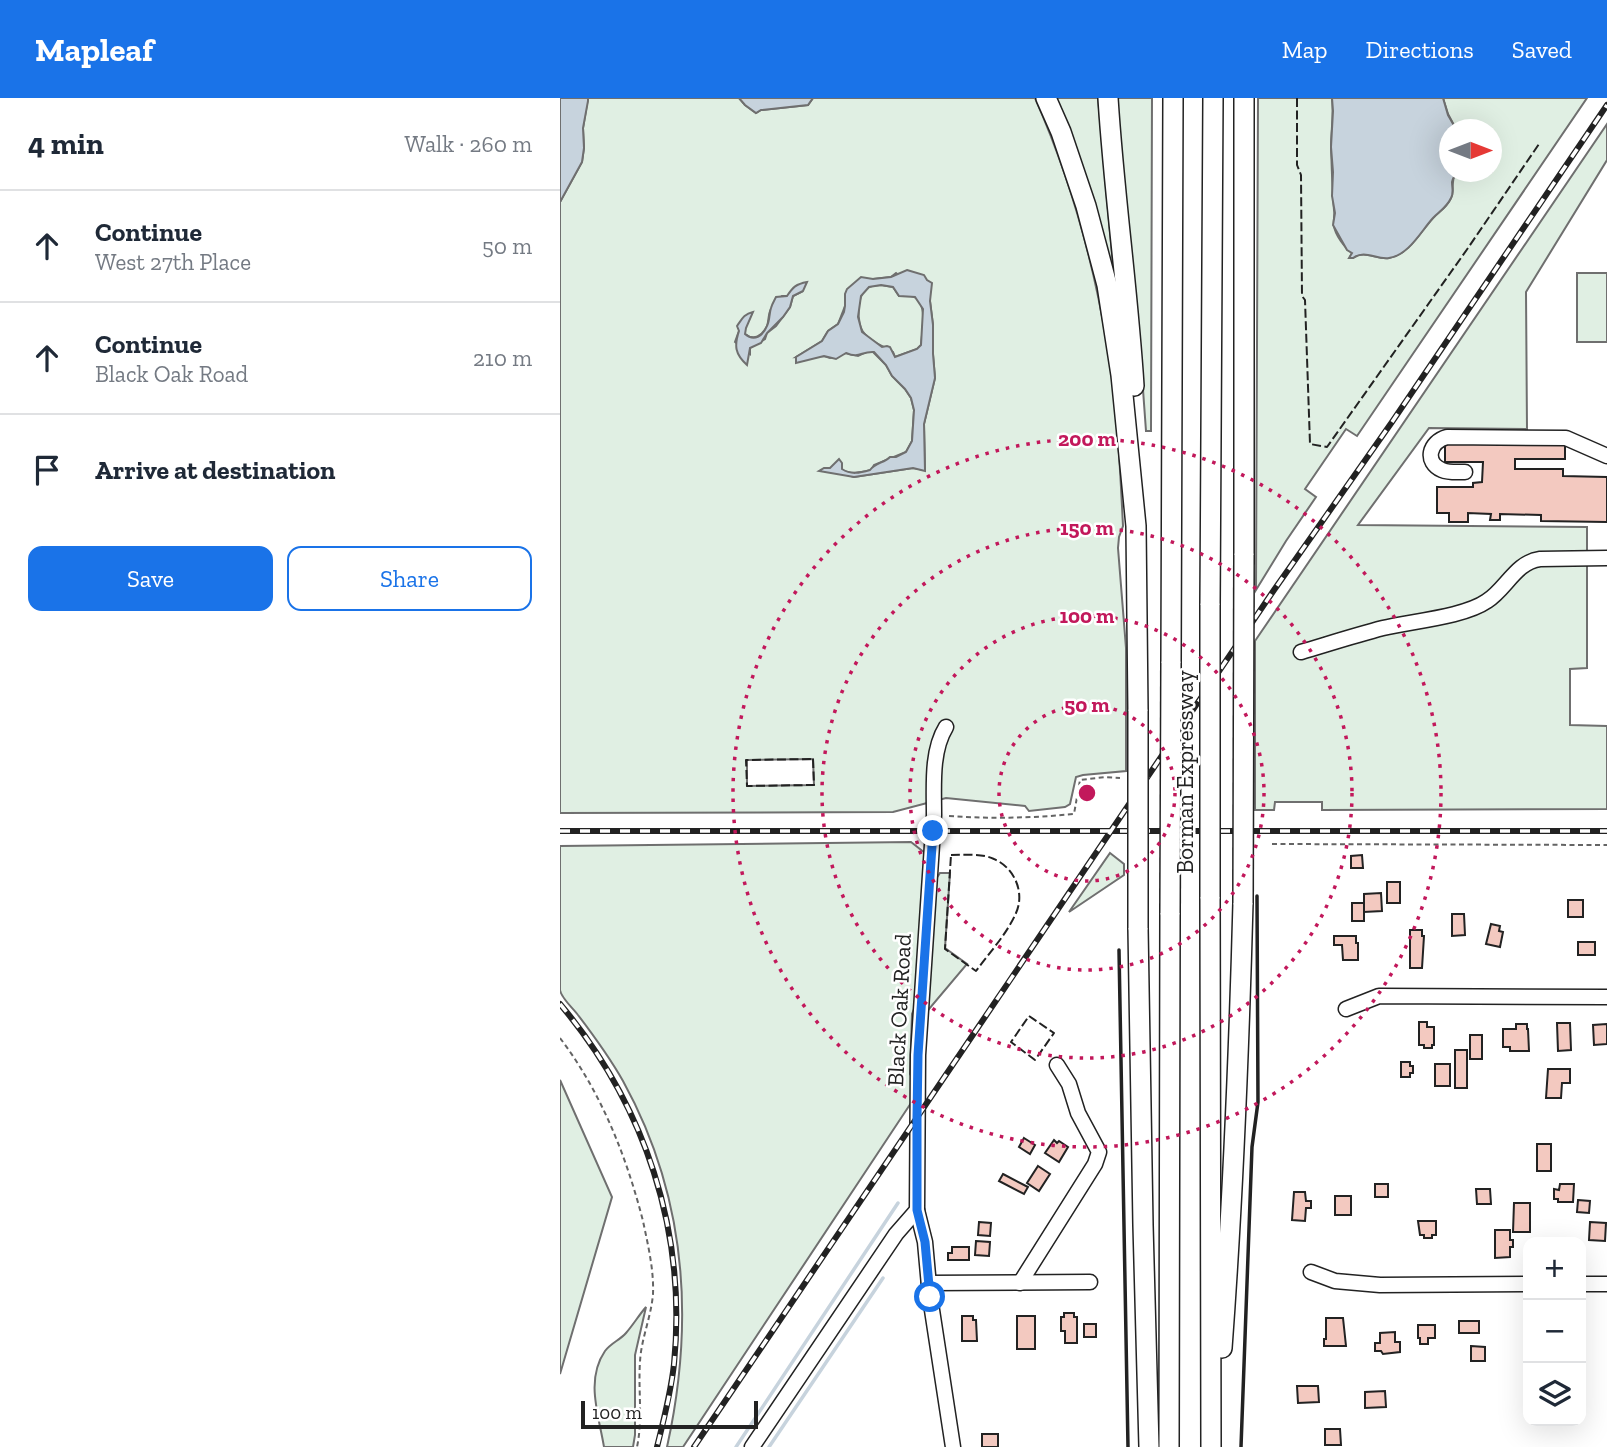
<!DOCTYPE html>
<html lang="en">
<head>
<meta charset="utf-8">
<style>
	:root { --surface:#fff; --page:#f6f6f7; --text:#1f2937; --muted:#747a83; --line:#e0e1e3; --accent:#1a73e8 }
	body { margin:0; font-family:"Zilla Slab",serif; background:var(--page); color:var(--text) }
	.controls { position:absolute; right:21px; bottom:21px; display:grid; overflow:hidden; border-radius:14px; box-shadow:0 7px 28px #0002 }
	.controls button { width:63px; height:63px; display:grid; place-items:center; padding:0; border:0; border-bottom:2px solid var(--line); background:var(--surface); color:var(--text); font:35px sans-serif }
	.compass { position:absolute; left:879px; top:21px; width:63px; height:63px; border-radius:50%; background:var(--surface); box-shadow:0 7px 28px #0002; rotate:90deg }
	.scale { position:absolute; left:21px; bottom:18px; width:177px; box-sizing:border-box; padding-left:7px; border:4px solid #222; border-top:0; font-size:19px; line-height:24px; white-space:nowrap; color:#222; -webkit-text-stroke:5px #fff; paint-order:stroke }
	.stop { position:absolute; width:21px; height:21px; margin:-16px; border:5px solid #1a73e8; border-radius:50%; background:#fff }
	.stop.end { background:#1a73e8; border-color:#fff; box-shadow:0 2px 7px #0008 }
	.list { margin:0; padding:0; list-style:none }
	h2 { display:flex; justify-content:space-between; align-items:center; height:91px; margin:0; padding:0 28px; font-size:30px }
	h2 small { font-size:23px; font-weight:400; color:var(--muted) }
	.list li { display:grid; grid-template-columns:46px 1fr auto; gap:21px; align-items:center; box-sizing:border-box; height:112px; padding:0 28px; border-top:2px solid var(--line) }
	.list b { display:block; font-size:26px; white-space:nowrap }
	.list p { margin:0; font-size:23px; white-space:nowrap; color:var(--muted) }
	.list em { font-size:23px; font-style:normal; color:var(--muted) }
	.actions { display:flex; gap:14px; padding:21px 28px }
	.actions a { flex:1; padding:16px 0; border:2px solid var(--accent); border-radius:14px; text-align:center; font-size:24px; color:var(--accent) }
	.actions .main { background:var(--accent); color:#fff }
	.icon { flex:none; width:38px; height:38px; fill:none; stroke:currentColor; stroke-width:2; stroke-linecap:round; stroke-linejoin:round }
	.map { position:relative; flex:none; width:1047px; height:1349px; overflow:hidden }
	header { display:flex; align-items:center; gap:42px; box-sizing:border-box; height:98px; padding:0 35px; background:var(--accent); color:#fff }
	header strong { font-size:33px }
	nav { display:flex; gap:38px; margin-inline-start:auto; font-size:24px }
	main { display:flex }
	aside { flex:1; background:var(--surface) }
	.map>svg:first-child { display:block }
	.green { fill:#e0efe3; stroke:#6f6f6f; stroke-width:2; fill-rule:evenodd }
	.water { fill:#c7d3dd; stroke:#6f6f6f; stroke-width:2; fill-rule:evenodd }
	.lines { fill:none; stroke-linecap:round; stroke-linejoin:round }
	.stream { stroke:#c7d3dd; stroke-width:3.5 }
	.building { fill:#f3c9c0; stroke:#222; stroke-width:2 }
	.minor-casing { stroke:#222; stroke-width:17 }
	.highway-casing { stroke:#222; stroke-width:22 }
	.path { stroke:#646464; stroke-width:2; stroke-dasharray:5 3.5; stroke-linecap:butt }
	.minor { stroke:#fff; stroke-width:14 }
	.highway { stroke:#fff; stroke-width:19 }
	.rail-casing { stroke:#222; stroke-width:6 }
	.rail { stroke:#fff; stroke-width:3.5; stroke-dasharray:10; stroke-linecap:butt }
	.highway-bridge-casing { stroke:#222; stroke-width:22; stroke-linecap:butt }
	.highway-bridge { stroke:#fff; stroke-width:19 }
	.fence { stroke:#222; stroke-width:2; stroke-dasharray:9 3.5; stroke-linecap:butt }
	.wall { stroke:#222; stroke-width:3.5 }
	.route { stroke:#1a73e8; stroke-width:9 }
	.ring { fill:none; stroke:#c2185b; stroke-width:3.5; stroke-dasharray:3.5 7 }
	.labels { text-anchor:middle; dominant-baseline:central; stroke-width:5; stroke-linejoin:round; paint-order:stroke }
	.street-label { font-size:23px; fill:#222; stroke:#fff }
	.centre { fill:#c2185b; stroke:#fff; stroke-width:3.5 }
	.ring-label { font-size:21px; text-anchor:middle; font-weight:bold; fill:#c2185b; stroke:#fff; stroke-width:5; stroke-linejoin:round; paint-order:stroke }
</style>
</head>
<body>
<header>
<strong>Mapleaf</strong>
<nav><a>Map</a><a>Directions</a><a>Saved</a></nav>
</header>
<main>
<aside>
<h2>4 min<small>Walk · 260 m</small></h2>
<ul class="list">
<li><svg class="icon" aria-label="ahead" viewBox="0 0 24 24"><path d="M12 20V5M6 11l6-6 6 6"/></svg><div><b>Continue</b><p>West 27th Place</p></div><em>50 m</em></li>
<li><svg class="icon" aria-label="ahead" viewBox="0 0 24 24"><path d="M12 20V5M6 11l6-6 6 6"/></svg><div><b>Continue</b><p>Black Oak Road</p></div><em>210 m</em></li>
<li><svg class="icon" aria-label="arrive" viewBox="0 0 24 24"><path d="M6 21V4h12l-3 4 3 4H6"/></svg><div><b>Arrive at destination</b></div></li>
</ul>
<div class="actions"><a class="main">Save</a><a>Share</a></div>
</aside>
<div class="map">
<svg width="1047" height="1349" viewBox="0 0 1047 1349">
	<rect width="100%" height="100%" fill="#fff"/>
	<g class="green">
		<path d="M28 0H179L185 7 196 15 201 12 248 7 253 0H475C510 79 533 162 547 246 557 306 560 367 563 428L559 439 558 450 566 550V673L523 677 516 679 510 706 505 709 469 713 465 708 386 700 333 714 0 715V104L22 64 24 50 23 30ZM336 175 370 203 373 227V256L375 280 364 326 365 372 353 370 294 379 264 370C275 370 278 371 287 374 295 376 303 374 311 372L314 367 346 354 352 343 354 312 351 300 345 291 332 278 326 267 313 254 308 253 298 258 286 255 270 260 264 258 236 259 262 243 268 233 278 226 285 208V197L313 181 331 179ZM243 193 233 198 230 209 216 228 207 235 205 241 190 250V256L175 244 179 233 192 215 185 230V236C194 243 202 238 207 228 209 223 208 216 211 211 213 206 218 202 222 198H228ZM253 661 254 687 187 688V662Z"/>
		<path d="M493 0H538L554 179Z"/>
		<path d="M556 0H592L591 333H586L580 250Z"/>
		<path d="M698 0H772C774 17 771 33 771 50 772 71 772 91 774 112 775 117 773 123 774 128 775 137 785 150 792 155L790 159 793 160C805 151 816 162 829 160 849 157 861 133 873 120 880 113 887 109 891 100 894 95 892 90 893 84 893 80 895 77 896 74H932V32L896 31 888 16 883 0H1027L797 338 786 331 745 391 756 399 726 443 696 492Z"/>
		<path d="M1047 26V62L966 194 967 331 869 330 798 427 1027 429V570L1010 571V627L1047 628V711L762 712V704H715L714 712H695V543Z"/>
		<rect x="1017" y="175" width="30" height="69"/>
		<path d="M321 187 333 189 339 198C343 198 347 197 351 198 369 201 362 234 361 247L357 251 335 259 333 254C323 248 311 244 304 235 296 226 296 195 309 189 313 187 317 188 321 187Z"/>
		<path d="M351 744 365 755 355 909 352 916 350 976 353 981 351 1005 123 1349H107C135 1222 127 1099 63 983 50 960 34 938 18 917 13 910 1 900 0 892 0 878 0 863 0 849 0 816 0 782 0 748Z"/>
		<path d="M550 755 564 766V777L509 814Z"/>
		<path d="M380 775H390L385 850 407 866 364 917 376 781Z"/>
		<path d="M0 982 52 1099 0 1276Z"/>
		<path d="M86 1209 75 1257V1337L73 1349H44C39 1318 25 1282 45 1253 51 1245 60 1242 66 1235 73 1227 79 1217 86 1209Z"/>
	</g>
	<g class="water">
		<path d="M0 0H28V3L23 30 24 50 22 64 0 104Z"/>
		<path d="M179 0H253L248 7 201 12 196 15 185 7Z"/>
		<path d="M772 0H883L888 17 896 31 890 32V74H896C895 77 893 80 892 84 892 90 894 95 891 100 887 109 880 113 873 120 861 133 849 157 829 160 816 162 805 151 793 160H789L792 155 787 152 773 127 775 115 772 98 773 74 771 49 773 13Z"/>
		<path d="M347 172 364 177 367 182 372 185 370 203 373 227V256L375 280 364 326 365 373 353 370 294 379 259 373 264 370H270L279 361 282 365V371C291 377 300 375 310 372 315 365 324 365 330 359H336L346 354 352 343 354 312 351 300 345 291 332 278 326 267 314 254C301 253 300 261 286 255L276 261 264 258 236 265V259L262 243 268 233 278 226 284 214 285 208V196L287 191 301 179 313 181 331 179ZM321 187 333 189 339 198 355 199 363 211 361 247 357 251 335 259 330 249 327 248 322 249 302 234 298 219 301 198 309 189Z"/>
		<path d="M247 184 243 193 233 198 230 209 223 219 207 235 201 245 190 250 187 267C175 256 174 248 179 233L177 228C182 221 184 216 193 214L186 230 185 236C194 244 203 238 207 228 210 222 209 216 211 210 212 206 214 203 216 199L227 198C233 189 236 186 247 184Z"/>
	</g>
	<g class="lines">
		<g class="stream">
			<path d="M176 1349 338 1105"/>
			<path d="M209 1349 323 1180"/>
		</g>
	</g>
	<g class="building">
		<path d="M885 342 1005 343V361H955V371H1003V378L1047 379V424L981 423V417L940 416V422H930L931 416 908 415V424H889V415H877V389H913V385L922 384 923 364H885Z"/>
		<path d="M802 757 803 770H791V758Z"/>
		<rect x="827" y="784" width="13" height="21"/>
		<path d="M821 795 822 813 804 814V796Z"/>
		<rect x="1008" y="802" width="15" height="17"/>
		<rect x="792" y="805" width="12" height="18"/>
		<path d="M892 816H904L905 837 892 838Z"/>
		<path d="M931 826 940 828 939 833 943 834 940 849 926 846Z"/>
		<path d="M850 832H862V838H864L862 870H850Z"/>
		<path d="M774 838H796V845H798V862H783L782 847H774Z"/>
		<rect x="1018" y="844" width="17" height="13"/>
		<path d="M859 924H867V929H874V947H872V950H864V947H859Z"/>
		<path d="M997 925H1010L1011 952 998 953Z"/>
		<path d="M956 926H967V931H968L969 953H950V949H943V931H956Z"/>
		<path d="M1047 926V946L1034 947 1033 927Z"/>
		<rect x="910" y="937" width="12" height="24"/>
		<rect x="895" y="952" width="12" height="38"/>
		<path d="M841 964H850V968H853V975H850V979H841Z"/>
		<rect x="875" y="966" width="15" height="22"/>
		<path d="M988 971H1010V985H1002L1001 1000H986Z"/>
		<path d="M464 1040 475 1047 470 1056 459 1049Z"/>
		<path d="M494 1042 497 1045 499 1043 508 1049 499 1064 485 1055Z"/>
		<rect x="977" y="1046" width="14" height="27"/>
		<path d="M478 1068 490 1076 479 1093 467 1085Z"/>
		<path d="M443 1076 468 1089 464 1096 439 1083Z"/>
		<rect x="815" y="1086" width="13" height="13"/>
		<path d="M1000 1086H1014L1013 1104H998V1101H994V1091L999 1092Z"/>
		<path d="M916 1091H930L931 1106H917Z"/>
		<path d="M734 1094H745L746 1103H751V1110H746L745 1123 732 1122Z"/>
		<rect x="775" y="1098" width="16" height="19"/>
		<path d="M1018 1102 1030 1103 1029 1115 1017 1114Z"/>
		<path d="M954 1105H970V1134H953Z"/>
		<path d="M858 1123H876V1137H872V1140H864V1137H860Z"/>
		<path d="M419 1124 431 1125 430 1138 418 1137Z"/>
		<path d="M1030 1124 1046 1125 1045 1143 1029 1142Z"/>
		<path d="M935 1132H950V1142H953V1149H950V1159L935 1160Z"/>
		<path d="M416 1143 430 1144 429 1158 415 1157Z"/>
		<path d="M392 1149H409V1162H388V1155H392Z"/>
		<path d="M504 1215H514V1219H517V1245H505V1233H501V1219H504Z"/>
		<path d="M402 1218H413V1222H416L417 1243H402Z"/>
		<rect x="457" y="1218" width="18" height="33"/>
		<path d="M766 1220H783L786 1248H764V1241H766Z"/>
		<rect x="899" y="1223" width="20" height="12"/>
		<rect x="524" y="1226" width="12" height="13"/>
		<path d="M858 1227H875V1240H868V1246H860V1240H858Z"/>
		<path d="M835 1234V1244H840V1254L823 1256 821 1253H815V1245H820V1235Z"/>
		<path d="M911 1248 925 1249V1263H911Z"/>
		<path d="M737 1288H758L759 1304 738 1305Z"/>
		<path d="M825 1293 826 1309 805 1310V1294Z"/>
		<path d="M765 1331H780L781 1347H765Z"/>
		<rect x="422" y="1336" width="16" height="13"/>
	</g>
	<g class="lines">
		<g class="minor-casing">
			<g id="minor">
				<path d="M905 374C898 374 889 375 882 372 864 364 869 344 887 339L1006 340 1047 358"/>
				<path d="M741 554C768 546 796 537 823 530 852 523 904 519 927 503 946 491 956 464 980 461L1047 460"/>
				<path d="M786 911 819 898 1047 899"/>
				<path d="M357 1112 365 1144 370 1199 393 1349"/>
				<path d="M751 1174 775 1183 820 1187 968 1186"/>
				<path d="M369 1185 530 1184"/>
				<path d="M460 1185 535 1066 539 1054 518 1015 509 986 497 967"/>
				<path d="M1021 1186H1047"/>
				<path d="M192 1349 336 1136 357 1112 358 957 374 717C374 689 371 653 386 629"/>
			</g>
		</g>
		<g class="highway-casing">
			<g id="highway">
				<path d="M486 0 501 34 526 108 547 187 561 277 576 428 578 613"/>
				<path d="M548 0C554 96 568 192 574 288"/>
				<path d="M684 0V457"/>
				<path d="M650 507 653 0"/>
				<path d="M611 565 613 0"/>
				<path d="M650 799 651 1349"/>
				<path d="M578 830 583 1127 589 1349"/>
				<path d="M662 1250C673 1102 679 953 683 805"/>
				<path d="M609 1349 610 815"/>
			</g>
		</g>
		<g class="path">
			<path d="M389 718C431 721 472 720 514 716L520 682 545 679 560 680"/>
			<path d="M712 746 1047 747"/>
			<path d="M0 940C41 994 66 1057 83 1123 88 1147 94 1172 93 1196 91 1220 81 1241 80 1264 78 1292 83 1321 77 1349"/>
		</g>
		<use href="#minor" class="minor"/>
		<use href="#highway" class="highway"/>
		<g class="rail-casing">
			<g id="rail">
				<path d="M0 733H1047"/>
				<path d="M0 906C85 1007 127 1133 114 1266 111 1294 104 1321 97 1349"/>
				<path d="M134 1349 714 492 832 324 1047 7"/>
			</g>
		</g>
		<use href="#rail" class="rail"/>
		<g class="highway-bridge-casing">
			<g id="highway-bridge">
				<path d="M650 799V507"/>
				<path d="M683 805 684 457"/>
				<path d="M610 815 611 565"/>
				<path d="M578 830V613"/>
			</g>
		</g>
		<use href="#highway-bridge" class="highway-bridge"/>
		<g class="fence">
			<path d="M737 0V67L741 77 742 198 745 202 750 346 767 349 908 150 979 46"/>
			<path d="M253 661 254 687 187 688 186 662Z"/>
			<path d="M391 757C405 757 421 755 434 761 455 770 465 795 456 815 447 836 429 855 416 873L385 851Z"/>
			<path d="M469 918 494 935 475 962 451 944Z"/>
		</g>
		<g class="wall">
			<path d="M559 852 568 1349"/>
			<path d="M681 1349 692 1049 698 1004 697 798"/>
		</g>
	</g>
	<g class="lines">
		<path class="route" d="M370 1199 365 1144 357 1112V1019L358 957 373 733"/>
	</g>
	<g class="ring">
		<circle cx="527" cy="695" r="88"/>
		<circle cx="527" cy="695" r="177"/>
		<circle cx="527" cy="695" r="265"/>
		<circle cx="527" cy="695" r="354"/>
	</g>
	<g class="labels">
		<g class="street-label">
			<text transform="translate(625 674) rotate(-90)">Borman Expressway</text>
			<text transform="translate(339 912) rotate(-87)">Black Oak Road</text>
		</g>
	</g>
	<circle cx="527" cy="695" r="10" class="centre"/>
	<g class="ring-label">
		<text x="527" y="348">200 m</text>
		<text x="527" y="437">150 m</text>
		<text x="527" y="525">100 m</text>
		<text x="527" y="614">50 m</text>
	</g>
</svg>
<div class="controls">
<button>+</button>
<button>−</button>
<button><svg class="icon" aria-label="layers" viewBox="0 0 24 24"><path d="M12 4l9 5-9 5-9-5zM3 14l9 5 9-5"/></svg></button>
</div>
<svg class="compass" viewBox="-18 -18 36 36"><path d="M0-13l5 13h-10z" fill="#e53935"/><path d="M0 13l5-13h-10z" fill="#747a83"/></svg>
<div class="scale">100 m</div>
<div class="stop" style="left:370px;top:1199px"></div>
<div class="stop end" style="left:373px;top:733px"></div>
</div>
</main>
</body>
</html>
